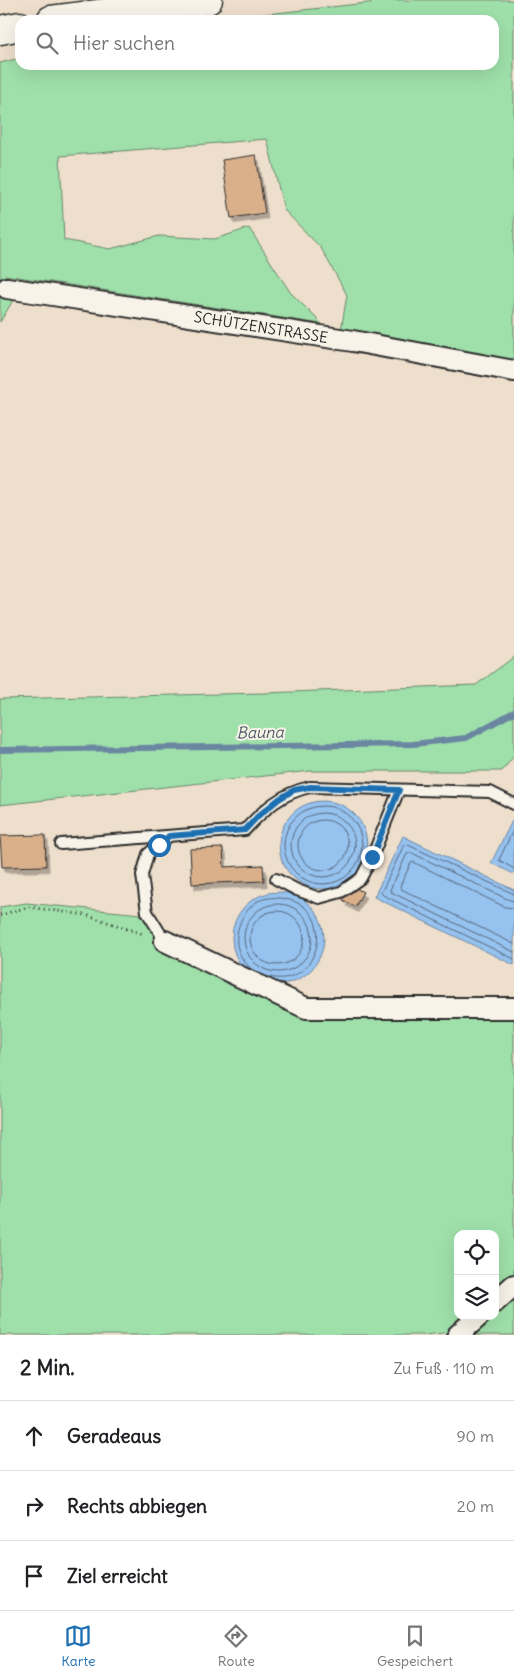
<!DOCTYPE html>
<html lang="de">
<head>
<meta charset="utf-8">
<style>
	:root { --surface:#fff; --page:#f6f6f6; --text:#202124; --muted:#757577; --line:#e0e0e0; --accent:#1f6fb2 }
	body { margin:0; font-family:Delius,sans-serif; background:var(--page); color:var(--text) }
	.controls { position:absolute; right:15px; bottom:15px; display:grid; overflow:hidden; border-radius:10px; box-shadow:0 5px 20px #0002 }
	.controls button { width:45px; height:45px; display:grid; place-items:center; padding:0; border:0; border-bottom:1px solid var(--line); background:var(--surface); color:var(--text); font:25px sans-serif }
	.stop { position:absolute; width:15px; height:15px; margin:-11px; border:4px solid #1f6fb2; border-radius:50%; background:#fff }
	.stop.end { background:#1f6fb2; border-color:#fff; box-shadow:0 1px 5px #0008 }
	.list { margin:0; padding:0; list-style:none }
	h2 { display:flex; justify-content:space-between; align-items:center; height:65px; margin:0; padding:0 20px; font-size:21px }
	h2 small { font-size:16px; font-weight:400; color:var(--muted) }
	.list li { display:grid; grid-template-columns:32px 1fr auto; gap:15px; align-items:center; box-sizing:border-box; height:70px; padding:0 20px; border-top:1px solid var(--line) }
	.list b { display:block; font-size:19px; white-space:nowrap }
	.list em { font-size:16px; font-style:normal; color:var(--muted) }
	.icon { flex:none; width:28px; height:28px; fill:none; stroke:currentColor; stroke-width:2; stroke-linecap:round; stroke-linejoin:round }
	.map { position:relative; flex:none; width:514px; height:1335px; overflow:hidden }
	.search { position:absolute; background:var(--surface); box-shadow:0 5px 20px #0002; left:15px; right:15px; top:15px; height:55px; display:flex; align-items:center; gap:12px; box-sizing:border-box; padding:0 18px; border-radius:15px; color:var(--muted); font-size:19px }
	.sheet { height:275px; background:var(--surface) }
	nav { display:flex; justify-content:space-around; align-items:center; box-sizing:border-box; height:70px; border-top:1px solid var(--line); background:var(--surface); font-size:14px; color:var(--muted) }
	nav a { display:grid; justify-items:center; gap:2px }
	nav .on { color:var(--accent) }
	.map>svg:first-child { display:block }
	.green { fill:#9fe0aa; stroke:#65866a; fill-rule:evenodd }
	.water { fill:#96c2f0; stroke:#6b86a1 }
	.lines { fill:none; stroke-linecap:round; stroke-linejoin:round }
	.shore { stroke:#56677a; stroke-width:1 }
	.stream { stroke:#6b86a1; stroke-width:6 }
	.building { fill:#dab08b; stroke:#2b2b2b; filter:url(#shadow) }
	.service-casing { stroke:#2b2b2b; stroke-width:14 }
	.minor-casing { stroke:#2b2b2b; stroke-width:24 }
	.motorway-casing { stroke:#2b2b2b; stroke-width:31 }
	.path { stroke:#2b2b2b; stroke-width:3; stroke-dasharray:1 4; stroke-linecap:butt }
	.service { stroke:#f7f3e8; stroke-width:10 }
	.minor { stroke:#f7f3e8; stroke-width:20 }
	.motorway { stroke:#f7f3e8; stroke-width:28 }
	.route { stroke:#1f6fb2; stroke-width:6 }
	.labels { text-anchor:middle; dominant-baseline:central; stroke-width:4; stroke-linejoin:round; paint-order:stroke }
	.street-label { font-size:15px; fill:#2b2b2b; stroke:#f7f3e8 }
	.water-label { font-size:16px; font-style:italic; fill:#4b5866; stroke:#f7f3e8 }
</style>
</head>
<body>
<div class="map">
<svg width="514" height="1335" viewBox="0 0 514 1335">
	<defs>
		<filter id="shadow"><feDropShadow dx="3" dy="5.5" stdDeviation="0" flood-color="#0004"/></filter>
	</defs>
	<rect width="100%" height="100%" fill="#eedfcc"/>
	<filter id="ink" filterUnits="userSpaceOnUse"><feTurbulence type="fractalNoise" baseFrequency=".02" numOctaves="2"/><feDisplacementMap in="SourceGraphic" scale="10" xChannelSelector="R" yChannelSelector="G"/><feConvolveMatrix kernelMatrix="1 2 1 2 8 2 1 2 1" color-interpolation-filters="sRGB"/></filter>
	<g filter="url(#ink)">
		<g class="green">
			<path d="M395 0H514V365L341 330 347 295 321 248 284 210 267 139 60 156 64 240 110 249 159 236 215 239 249 228 290 292 322 324 5 275 12 302 0 322V63L20 58V65H494V20H211Z"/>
			<path d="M514 657V756L502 771H311L0 805V699L264 693 476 685Z"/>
			<path d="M26 903 141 914 152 931 307 1003H514V1335H458L461 1331 424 1335H0V907ZM458 1234H495V1316H458Z"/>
		</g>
		<g class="water">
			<circle cx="323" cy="845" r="44"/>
			<path d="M514 817V874L491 863Z"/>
			<path d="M403 836 514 890V965L374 897Z"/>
			<circle cx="278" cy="938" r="46"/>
		</g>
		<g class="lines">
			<g class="shore">
				<circle cx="323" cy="845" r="39"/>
				<circle cx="323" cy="845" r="32"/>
				<circle cx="323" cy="845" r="25"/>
				<path d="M514 828 499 860 514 869"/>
				<path d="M514 894 406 844 404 845 381 893 383 895 514 959"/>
				<path d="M514 901 507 899 410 852 407 854 390 890 391 892 514 952"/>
				<circle cx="278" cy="938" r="34"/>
				<path d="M514 908 505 907 413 862 411 863 400 886 401 889 514 944"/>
				<circle cx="277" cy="938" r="27"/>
				<path d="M252 970C249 966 244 962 242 958 230 939 240 912 258 901 267 897 276 897 285 899 342 908 318 999 261 974"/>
			</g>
			<path class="stream" d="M0 750 413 744 466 738 514 712"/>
		</g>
		<g class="building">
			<path d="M256 155 265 213 231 218 222 160Z"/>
			<path d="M45 835 46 866 2 867 0 836Z"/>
			<path d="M223 848 224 867 263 865 264 881 192 884 190 849Z"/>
			<path d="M351 885 363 892 355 907 343 900Z"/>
		</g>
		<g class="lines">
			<g class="service-casing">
				<g id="service">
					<path d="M61 844 245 830C264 809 282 793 310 787L490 792 514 804"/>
					<path d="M276 879 297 890 319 898 341 892 361 878 372 857 399 790"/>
					<path d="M165 941 147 912 142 875 148 854 169 836"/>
				</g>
			</g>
			<g class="minor-casing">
				<g id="minor">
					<path d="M7 288 353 341 514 371"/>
					<path d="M165 941 306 1008H514"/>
					<path d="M495 1302 514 1285"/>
					<path d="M458 1335 479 1316"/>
				</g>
			</g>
			<g class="motorway-casing">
				<g id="motorway">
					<path d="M51 20 208 0"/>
					<path d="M0 30 20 26"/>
				</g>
			</g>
			<path class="path" d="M0 915 28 907 86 915 143 934"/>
			<use href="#service" class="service"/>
			<use href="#minor" class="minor"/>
			<use href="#motorway" class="motorway"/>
		</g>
	</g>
	<g class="lines" filter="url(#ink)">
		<path class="route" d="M159 845 169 836 245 830 258 816 279 799 294 790 310 787 399 790 372 857"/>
	</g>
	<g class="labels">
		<g class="street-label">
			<text transform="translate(261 327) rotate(9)">SCHÜTZENSTRASSE</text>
		</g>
		<g class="water-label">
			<text transform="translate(260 732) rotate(-1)">Bauna</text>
		</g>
	</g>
</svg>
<div class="controls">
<button><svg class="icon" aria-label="locate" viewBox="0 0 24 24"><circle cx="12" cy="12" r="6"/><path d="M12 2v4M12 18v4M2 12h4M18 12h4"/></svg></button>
<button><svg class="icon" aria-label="layers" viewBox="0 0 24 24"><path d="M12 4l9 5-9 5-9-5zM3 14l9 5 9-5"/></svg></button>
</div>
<div class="stop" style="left:159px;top:845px"></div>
<div class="stop end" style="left:372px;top:857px"></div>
<div class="search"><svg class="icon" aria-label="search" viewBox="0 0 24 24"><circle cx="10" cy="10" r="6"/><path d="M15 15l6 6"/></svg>Hier suchen</div>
</div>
<section class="sheet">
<h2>2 Min.<small>Zu Fuß · 110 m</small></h2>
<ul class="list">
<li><svg class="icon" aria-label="ahead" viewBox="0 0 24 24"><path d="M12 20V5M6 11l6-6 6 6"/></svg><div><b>Geradeaus</b></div><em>90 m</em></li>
<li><svg class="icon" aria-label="right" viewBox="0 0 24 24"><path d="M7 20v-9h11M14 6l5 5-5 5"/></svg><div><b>Rechts abbiegen</b></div><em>20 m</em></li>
<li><svg class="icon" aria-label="arrive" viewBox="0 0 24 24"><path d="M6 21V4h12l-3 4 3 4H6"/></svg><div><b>Ziel erreicht</b></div></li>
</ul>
</section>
<nav>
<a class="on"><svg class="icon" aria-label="map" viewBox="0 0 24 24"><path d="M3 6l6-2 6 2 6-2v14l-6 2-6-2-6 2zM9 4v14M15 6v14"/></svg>Karte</a>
<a><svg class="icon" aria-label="directions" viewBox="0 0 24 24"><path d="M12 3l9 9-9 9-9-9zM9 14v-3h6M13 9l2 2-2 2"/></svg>Route</a>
<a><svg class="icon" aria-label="saved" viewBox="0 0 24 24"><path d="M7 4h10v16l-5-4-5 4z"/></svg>Gespeichert</a>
</nav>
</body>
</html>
